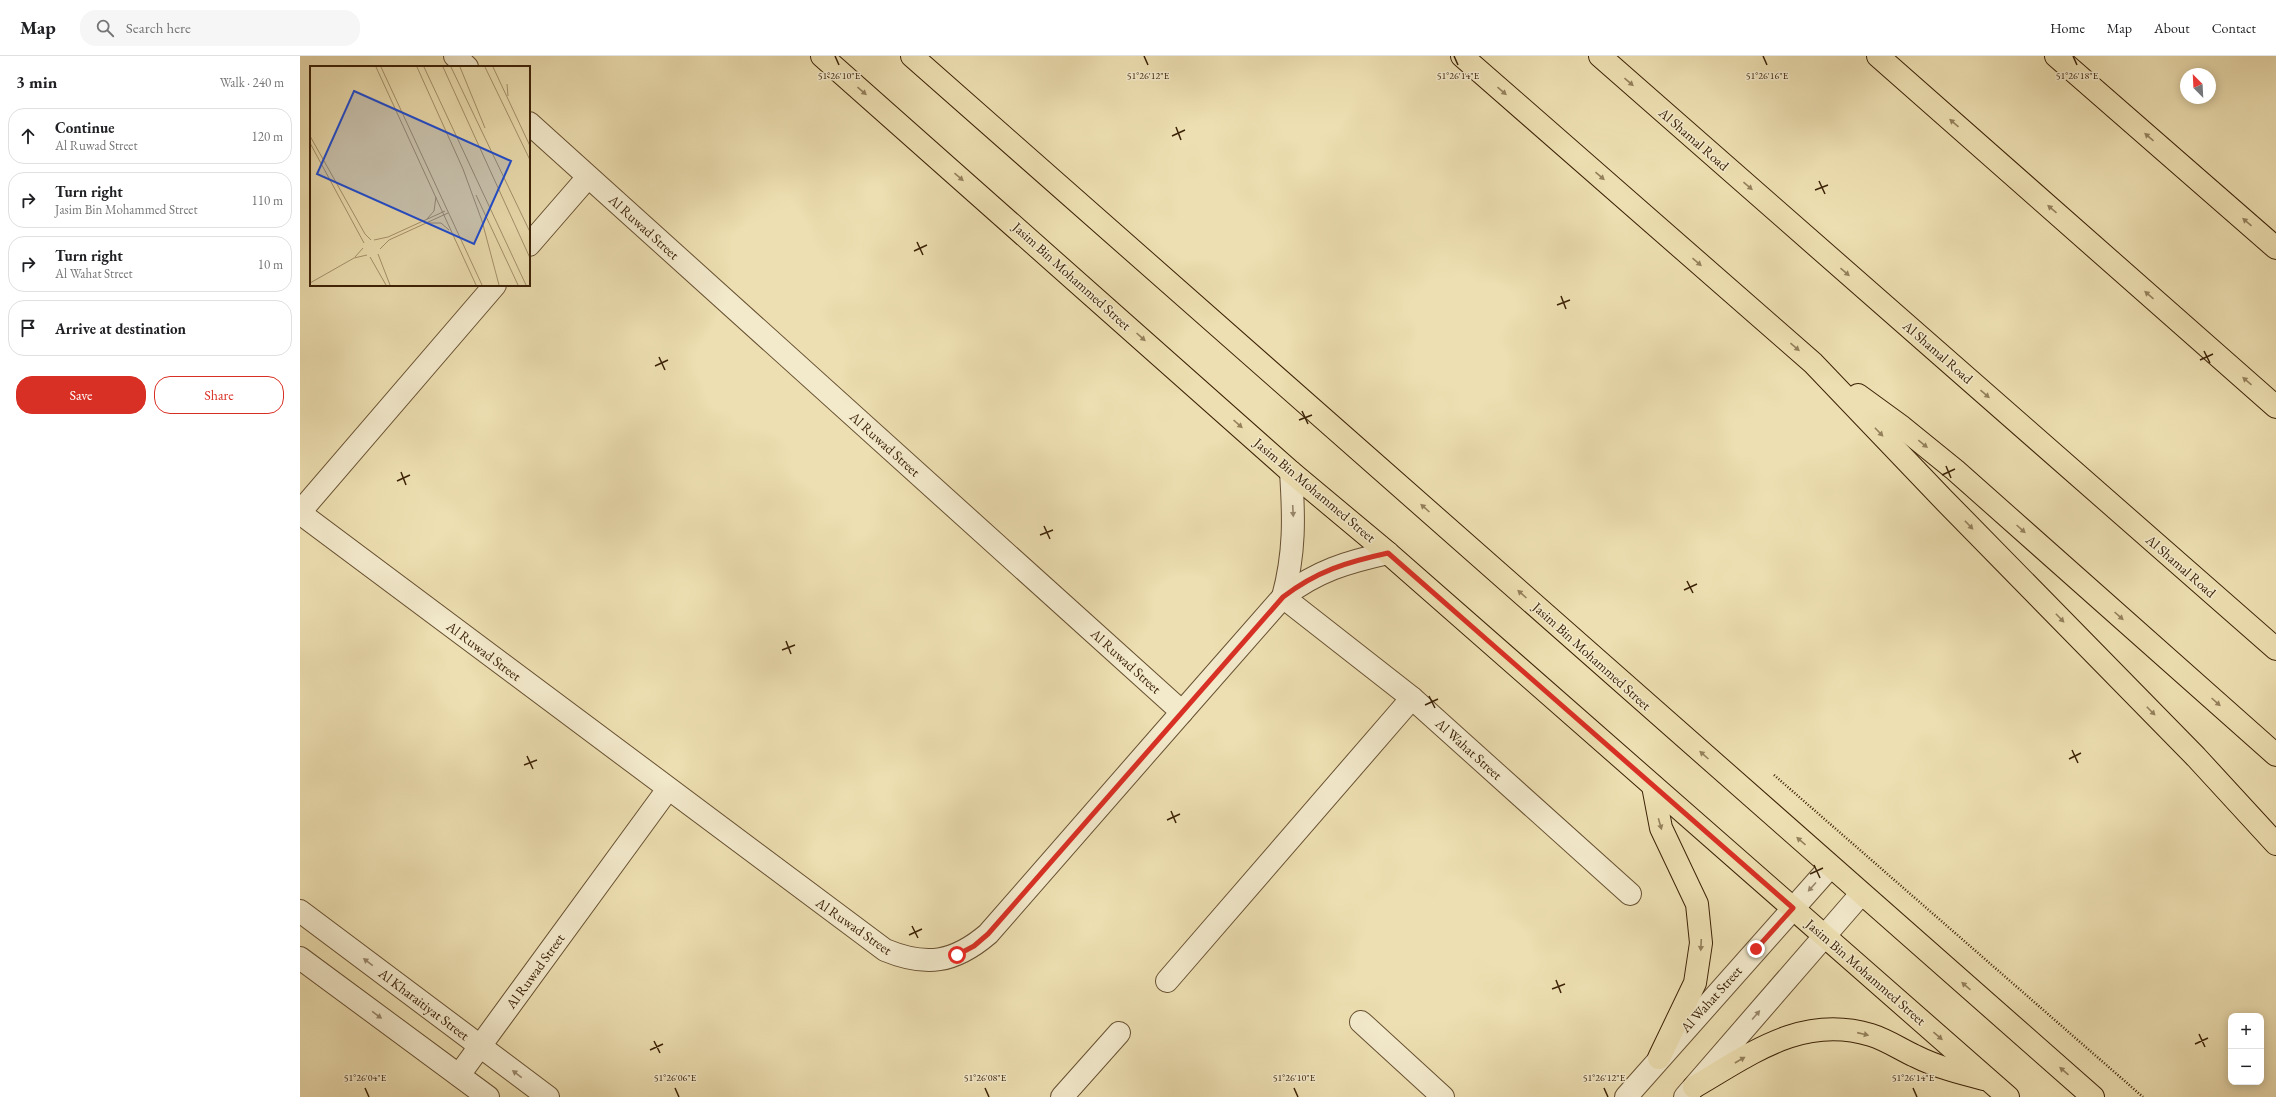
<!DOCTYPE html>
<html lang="en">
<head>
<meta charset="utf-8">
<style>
	:root { --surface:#fff; --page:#f6f6f6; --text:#202124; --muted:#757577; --line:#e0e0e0; --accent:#d93025 }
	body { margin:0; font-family:"EB Garamond",serif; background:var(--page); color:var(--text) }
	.controls { position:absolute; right:12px; bottom:12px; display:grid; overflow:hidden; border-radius:8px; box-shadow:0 2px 10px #0003 }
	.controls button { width:36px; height:36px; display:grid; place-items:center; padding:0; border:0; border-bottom:1px solid var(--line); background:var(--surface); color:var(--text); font:20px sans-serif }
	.compass { position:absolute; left:1880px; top:12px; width:36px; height:36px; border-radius:50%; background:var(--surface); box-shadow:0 2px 10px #0003; rotate:336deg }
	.stop { position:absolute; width:12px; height:12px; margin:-9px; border:3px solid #d93025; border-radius:50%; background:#fff }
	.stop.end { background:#d93025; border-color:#fff; box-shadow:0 1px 4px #0008 }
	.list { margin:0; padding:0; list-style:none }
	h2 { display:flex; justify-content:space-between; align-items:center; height:52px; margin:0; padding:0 16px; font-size:17px }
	h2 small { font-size:13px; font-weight:400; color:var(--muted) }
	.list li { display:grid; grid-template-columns:26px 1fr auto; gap:12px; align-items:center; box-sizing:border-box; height:56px; margin:0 8px 8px; padding:0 8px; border:1px solid var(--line); border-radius:16px }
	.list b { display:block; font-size:15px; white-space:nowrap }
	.list p { margin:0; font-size:13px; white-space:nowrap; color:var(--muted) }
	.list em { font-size:13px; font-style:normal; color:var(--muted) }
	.actions { display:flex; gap:8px; padding:12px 16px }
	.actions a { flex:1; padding:9px 0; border:1px solid var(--accent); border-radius:16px; text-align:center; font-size:14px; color:var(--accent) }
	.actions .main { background:var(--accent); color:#fff }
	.icon { flex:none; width:22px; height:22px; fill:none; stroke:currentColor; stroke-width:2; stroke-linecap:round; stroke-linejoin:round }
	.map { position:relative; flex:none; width:1976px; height:1041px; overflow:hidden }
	header { display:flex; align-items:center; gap:24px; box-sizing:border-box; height:56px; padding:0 20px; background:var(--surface); border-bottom:1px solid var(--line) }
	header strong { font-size:19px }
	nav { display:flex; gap:22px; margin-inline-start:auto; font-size:14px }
	.search { width:280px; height:36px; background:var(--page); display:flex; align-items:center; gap:10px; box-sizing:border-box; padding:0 14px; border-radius:16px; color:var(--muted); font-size:15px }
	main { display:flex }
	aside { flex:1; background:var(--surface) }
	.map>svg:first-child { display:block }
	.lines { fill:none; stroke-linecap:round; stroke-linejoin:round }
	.minor-casing { stroke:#685132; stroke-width:24 }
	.major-casing { stroke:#3c2207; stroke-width:24 }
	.highway-casing { stroke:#3c2207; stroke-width:24 }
	.path { stroke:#3c2207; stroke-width:2.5; stroke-dasharray:1 2; stroke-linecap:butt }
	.minor { stroke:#f3eacc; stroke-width:22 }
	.major { stroke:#eddfb1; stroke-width:22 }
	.highway { stroke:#eddfb1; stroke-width:22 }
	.oneway { fill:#94805c }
	.oneway2 { fill:#98866a }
	.route { stroke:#d93025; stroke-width:5 }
	.ticks { fill:none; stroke:#3c2207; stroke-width:1.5 }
	.labels { text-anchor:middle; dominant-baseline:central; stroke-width:3; stroke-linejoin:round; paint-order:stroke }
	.street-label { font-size:14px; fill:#3c2207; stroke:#f3eacc }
	.inset-road { fill:none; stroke:#a6936d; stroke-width:1 }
	.view { fill:#1d4ed8; fill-opacity:0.15; stroke:#1d4ed8; stroke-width:2 }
	.inset-edge { fill:none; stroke:#3c2207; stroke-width:2 }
	.ticks-label { font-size:10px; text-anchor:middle; fill:#3c2207; stroke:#f3eacc; stroke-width:3; stroke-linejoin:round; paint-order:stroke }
</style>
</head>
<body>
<header>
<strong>Map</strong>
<div class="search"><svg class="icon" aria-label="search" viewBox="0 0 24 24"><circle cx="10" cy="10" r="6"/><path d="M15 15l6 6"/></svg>Search here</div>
<nav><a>Home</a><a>Map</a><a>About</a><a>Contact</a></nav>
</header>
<main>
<aside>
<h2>3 min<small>Walk · 240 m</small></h2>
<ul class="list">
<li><svg class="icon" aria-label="ahead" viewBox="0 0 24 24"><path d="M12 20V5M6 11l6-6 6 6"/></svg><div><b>Continue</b><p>Al Ruwad Street</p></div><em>120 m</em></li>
<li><svg class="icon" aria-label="right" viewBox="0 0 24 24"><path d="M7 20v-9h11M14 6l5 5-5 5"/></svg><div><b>Turn right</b><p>Jasim Bin Mohammed Street</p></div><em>110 m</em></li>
<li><svg class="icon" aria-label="right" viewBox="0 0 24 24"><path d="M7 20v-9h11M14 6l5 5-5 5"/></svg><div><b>Turn right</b><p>Al Wahat Street</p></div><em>10 m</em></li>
<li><svg class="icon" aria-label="arrive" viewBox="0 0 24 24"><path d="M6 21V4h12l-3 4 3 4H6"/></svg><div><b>Arrive at destination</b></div></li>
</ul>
<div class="actions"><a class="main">Save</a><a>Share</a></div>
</aside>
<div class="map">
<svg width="1976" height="1041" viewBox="0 0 1976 1041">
	<rect width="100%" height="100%" fill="#eddfb1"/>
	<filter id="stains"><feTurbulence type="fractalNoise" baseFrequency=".005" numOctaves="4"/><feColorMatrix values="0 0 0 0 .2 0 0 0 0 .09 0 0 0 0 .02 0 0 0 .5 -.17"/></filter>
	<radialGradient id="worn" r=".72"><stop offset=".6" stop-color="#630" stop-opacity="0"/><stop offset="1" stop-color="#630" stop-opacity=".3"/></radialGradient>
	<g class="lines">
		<g class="minor-casing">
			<g id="minor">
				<path d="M155 0 167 11"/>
				<path d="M229 189 288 121"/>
				<path d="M0 456 195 229"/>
				<path d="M0 457 585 894C626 911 654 907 688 878L882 656 229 67"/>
				<path d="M983 541 1112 642 1330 838"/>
				<path d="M983 541C995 497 994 461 991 416"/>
				<path d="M882 656 983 541C1017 515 1047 506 1088 497"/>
				<path d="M0 855 248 1041"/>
				<path d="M0 902 188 1041"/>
				<path d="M867 925 1112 642"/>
				<path d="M1061 966 1143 1041"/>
				<path d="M159 1019 368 733"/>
				<path d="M762 1041 819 977"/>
				<path d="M1326 1041 1530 811"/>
				<path d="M1385 1041 1561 838"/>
			</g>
		</g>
		<g class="major-casing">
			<g id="major">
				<path d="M522 0 991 416 1088 497 1708 1041"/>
				<path d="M612 0 1793 1041"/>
				<path d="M1353 730 1361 772 1397 848 1401 887 1395 927 1359 1002"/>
				<path d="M1394 1031C1451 998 1502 958 1571 979 1587 984 1600 993 1615 1000 1637 1011 1660 1017 1684 1023"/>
			</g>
		</g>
		<g class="highway-casing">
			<g id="highway">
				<path d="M1162 0 1513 307 1643 443 1896 701 1976 788"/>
				<path d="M1300 0 1976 593"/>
				<path d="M1578 0 1976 351"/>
				<path d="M1756 0 1976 192"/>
				<path d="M1558 339 1602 371 1655 414 1976 699"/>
			</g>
		</g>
		<path class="path" d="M1474 719 1843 1041"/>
		<use href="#minor" class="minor"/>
		<use href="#major" class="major"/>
		<use href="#highway" class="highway"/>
	</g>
	<defs><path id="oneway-solid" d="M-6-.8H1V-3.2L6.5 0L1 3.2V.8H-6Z"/></defs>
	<g class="oneway">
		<use href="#oneway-solid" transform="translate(1329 26) rotate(41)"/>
		<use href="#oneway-solid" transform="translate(562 35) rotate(41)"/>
		<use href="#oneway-solid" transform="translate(1202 35) rotate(41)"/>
		<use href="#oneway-solid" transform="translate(1654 67) rotate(-139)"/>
		<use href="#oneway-solid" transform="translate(1849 81) rotate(-139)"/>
		<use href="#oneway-solid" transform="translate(1300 120) rotate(41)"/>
		<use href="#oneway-solid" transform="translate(659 121) rotate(41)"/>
		<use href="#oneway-solid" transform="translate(1448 130) rotate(41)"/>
		<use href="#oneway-solid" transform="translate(1752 153) rotate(-139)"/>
		<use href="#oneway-solid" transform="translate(1947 166) rotate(-139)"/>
		<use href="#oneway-solid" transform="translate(1397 206) rotate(41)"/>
		<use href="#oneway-solid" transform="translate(1545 216) rotate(41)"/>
		<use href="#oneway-solid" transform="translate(1849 239) rotate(-139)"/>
		<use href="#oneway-solid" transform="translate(841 281) rotate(42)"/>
		<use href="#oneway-solid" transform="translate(1495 291) rotate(41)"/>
		<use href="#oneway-solid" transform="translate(1947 325) rotate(-139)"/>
		<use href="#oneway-solid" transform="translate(1685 338) rotate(41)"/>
		<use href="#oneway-solid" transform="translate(938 368) rotate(42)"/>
		<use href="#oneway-solid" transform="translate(1579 376) rotate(46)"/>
		<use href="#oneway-solid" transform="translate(1623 388) rotate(39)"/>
		<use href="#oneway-solid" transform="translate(1125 452) rotate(-138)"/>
		<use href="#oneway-solid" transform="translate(1669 469) rotate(46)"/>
		<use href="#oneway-solid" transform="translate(1721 473) rotate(42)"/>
		<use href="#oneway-solid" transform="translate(1222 538) rotate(-138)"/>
		<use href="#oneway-solid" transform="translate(1819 560) rotate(42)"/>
		<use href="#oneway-solid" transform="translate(1760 562) rotate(46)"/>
		<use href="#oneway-solid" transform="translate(1916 646) rotate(42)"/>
		<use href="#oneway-solid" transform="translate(1851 655) rotate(45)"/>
		<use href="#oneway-solid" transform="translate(1404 699) rotate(-138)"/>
		<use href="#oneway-solid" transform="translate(1360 768) rotate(74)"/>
		<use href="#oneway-solid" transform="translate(1501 785) rotate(-139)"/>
		<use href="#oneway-solid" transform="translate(1401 889) rotate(93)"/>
		<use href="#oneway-solid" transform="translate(1666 930) rotate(-139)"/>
		<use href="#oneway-solid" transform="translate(1563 978) rotate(13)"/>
		<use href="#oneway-solid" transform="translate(1638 980) rotate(41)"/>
		<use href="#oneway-solid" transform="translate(1440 1004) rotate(-30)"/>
		<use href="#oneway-solid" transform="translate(1764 1015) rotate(-139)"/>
	</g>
	<g class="oneway2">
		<use href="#oneway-solid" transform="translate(993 455) rotate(87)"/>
		<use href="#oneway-solid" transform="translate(1512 831) rotate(132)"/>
		<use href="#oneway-solid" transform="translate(68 906) rotate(-143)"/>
		<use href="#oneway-solid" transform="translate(77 959) rotate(36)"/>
		<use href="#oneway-solid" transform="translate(1456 959) rotate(-49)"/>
		<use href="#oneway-solid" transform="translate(217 1018) rotate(-143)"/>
	</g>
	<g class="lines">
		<path class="route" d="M657 899 674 890 688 878 983 541C1017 515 1047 506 1088 497L1493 852 1456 893"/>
	</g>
	<path class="ticks" d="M535 0 539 9M844 0 848 9M1154 0 1158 9M1463 0 1467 9M1773 0 1777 9M876 71 881 84M872 80 885 74M1519 125 1525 138M1515 134 1528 129M617 186 623 199M614 195 627 189M1261 240 1266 253M1257 249 1270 244M1904 295 1910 307M359 301 365 314M1900 304 1913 298M355 310 368 304M1002 355 1008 368M999 364 1012 359M1646 410 1651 422M101 416 106 429M1642 419 1655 413M97 425 110 419M744 470 750 483M740 479 753 474M1387 525 1393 537M1384 534 1397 528M486 585 491 598M482 594 495 589M1129 640 1135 652M1125 649 1138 643M1772 694 1778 707M227 700 233 713M1769 703 1781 697M224 709 237 704M871 755 876 767M867 764 880 758M1514 809 1520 822M1510 818 1523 812M612 870 618 882M609 879 622 873M1256 924 1261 937M1252 933 1265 928M1899 978 1905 991M354 985 360 997M1895 988 1908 982M350 994 363 988M65 1032 69 1041M375 1032 379 1041M685 1032 689 1041M994 1032 998 1041M1304 1032 1308 1041M1613 1032 1617 1041"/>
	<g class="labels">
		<g class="street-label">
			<text transform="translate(1394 83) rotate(41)">Al Shamal Road</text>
			<text transform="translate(344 171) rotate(42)">Al Ruwad Street</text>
			<text transform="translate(772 220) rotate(42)">Jasim Bin Mohammed Street</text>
			<text transform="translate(1638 296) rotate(41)">Al Shamal Road</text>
			<text transform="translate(585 388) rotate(42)">Al Ruwad Street</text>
			<text transform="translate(1015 434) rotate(40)">Jasim Bin Mohammed Street</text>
			<text transform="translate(1881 510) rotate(41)">Al Shamal Road</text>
			<text transform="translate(184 595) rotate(37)">Al Ruwad Street</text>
			<text transform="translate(1292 600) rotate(42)">Jasim Bin Mohammed Street</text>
			<text transform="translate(826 605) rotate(42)">Al Ruwad Street</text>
			<text transform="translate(1169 693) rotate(42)">Al Wahat Street</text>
			<text transform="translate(554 870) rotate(35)">Al Ruwad Street</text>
			<text transform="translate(235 915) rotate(-54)">Al Ruwad Street</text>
			<text transform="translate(1566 916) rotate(41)">Jasim Bin Mohammed Street</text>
			<text transform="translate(1411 943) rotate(-48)">Al Wahat Street</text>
			<text transform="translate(124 948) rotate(37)">Al Kharaitiyat Street</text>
		</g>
	</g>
	<g transform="translate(10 10)">
		<rect width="220" height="220" fill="#eddfb1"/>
		<path class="inset-road" d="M66 1 166 219M71 1 172 219M107 1 153 103 172 155 189 219M114 1 216 219M133 1 220 192M141 1 220 166M150 1 175 62M175 1 220 94M183 1 220 80M197 18 198 30M0 70 55 168 61 174M0 77 54 177M166 129 208 219M117 153 124 145 126 131M118 157H131L139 164M64 174 78 171 135 145M70 183 79 174 138 147M68 188 80 219M45 191 53 182M60 191 76 219M0 217 44 192 57 189"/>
		<path class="view" d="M44 25 201 95 164 178 7 108Z"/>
		<rect width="220" height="220" class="inset-edge"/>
	</g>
	<g class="ticks-label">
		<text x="539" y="23">51°26'10"E</text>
		<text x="848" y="23">51°26'12"E</text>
		<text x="1158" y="23">51°26'14"E</text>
		<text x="1467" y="23">51°26'16"E</text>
		<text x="1777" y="23">51°26'18"E</text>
		<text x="65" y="1025">51°26'04"E</text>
		<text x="375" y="1025">51°26'06"E</text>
		<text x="685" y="1025">51°26'08"E</text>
		<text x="994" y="1025">51°26'10"E</text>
		<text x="1304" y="1025">51°26'12"E</text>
		<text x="1613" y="1025">51°26'14"E</text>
	</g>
	<rect width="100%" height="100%" filter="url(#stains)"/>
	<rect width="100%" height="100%" fill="url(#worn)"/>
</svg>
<div class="controls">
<button>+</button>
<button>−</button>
</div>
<svg class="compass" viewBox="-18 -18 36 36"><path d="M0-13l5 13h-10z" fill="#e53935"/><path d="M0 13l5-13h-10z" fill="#757577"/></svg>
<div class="stop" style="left:657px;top:899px"></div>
<div class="stop end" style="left:1456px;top:893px"></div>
</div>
</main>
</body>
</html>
